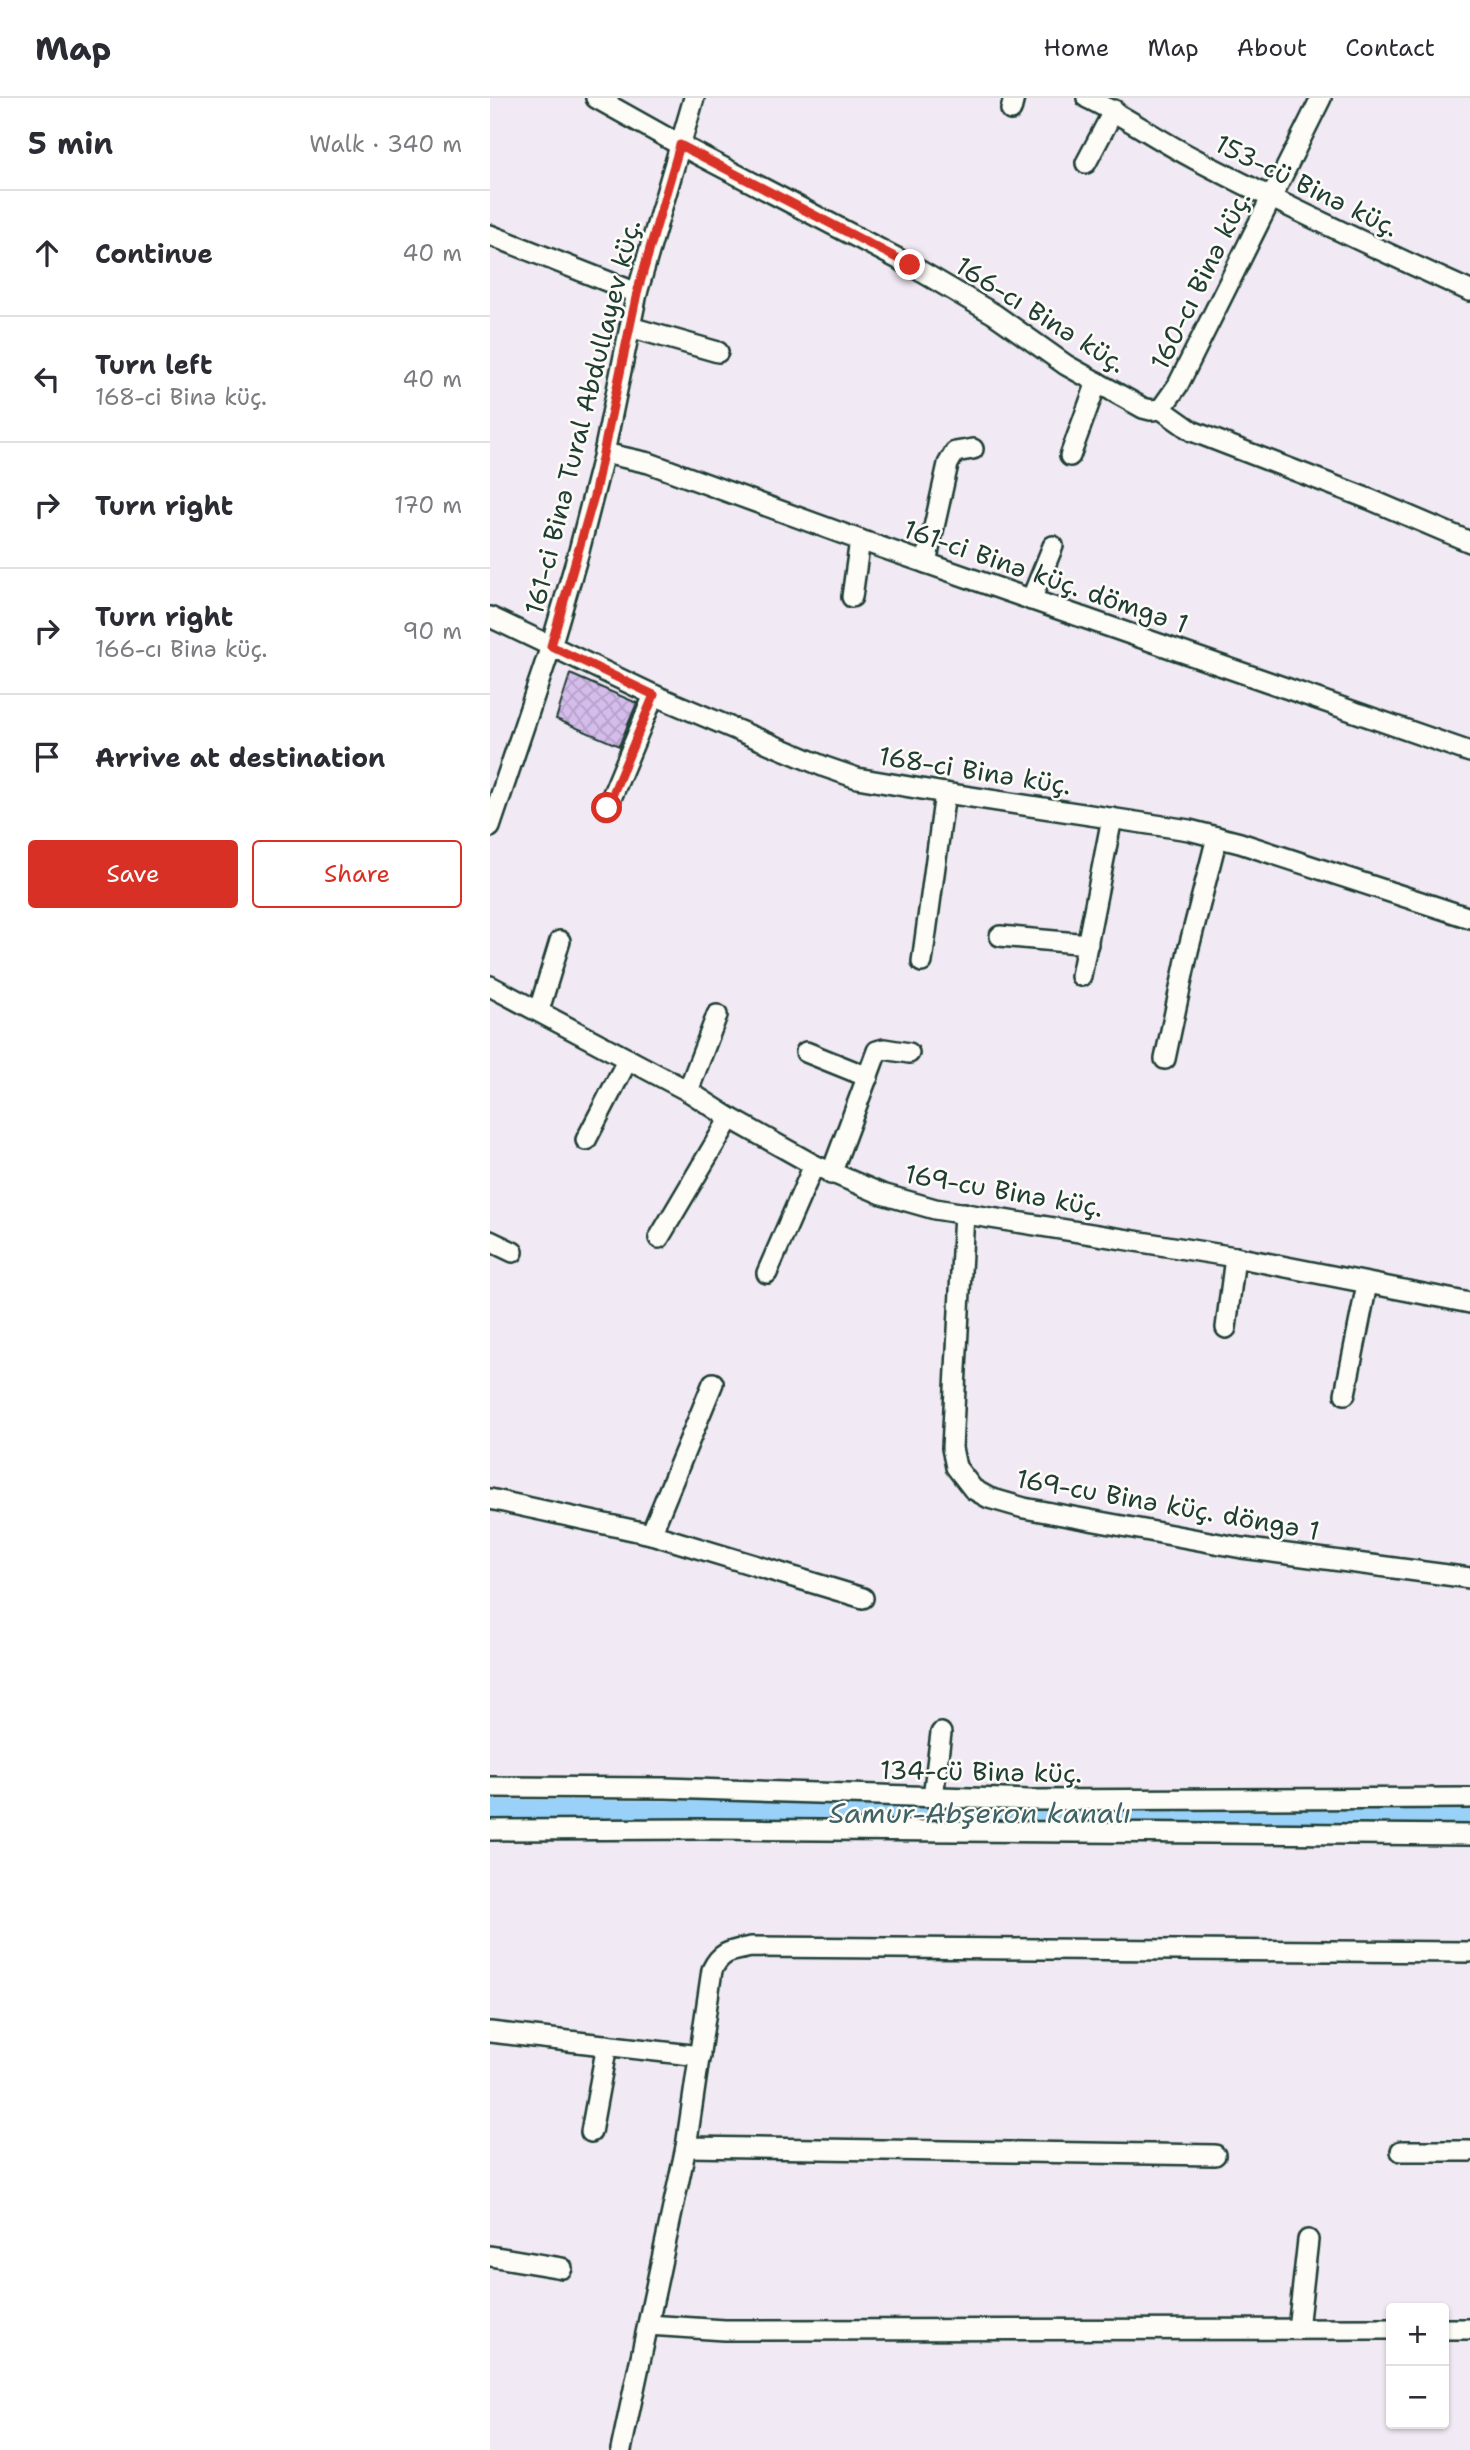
<!DOCTYPE html>
<html lang="en">
<head>
<meta charset="utf-8">
<style>
	:root { --surface:#fff; --page:#f7f7f7; --text:#2b2b33; --muted:#7c7c81; --line:#e1e1e2; --accent:#d93025 }
	body { margin:0; font-family:"Shantell Sans",sans-serif; background:var(--page); color:var(--text) }
	.controls { position:absolute; right:21px; bottom:21px; display:grid; overflow:hidden; border-radius:7px; box-shadow:0 2px 5px #0004 }
	.controls button { width:63px; height:63px; display:grid; place-items:center; padding:0; border:0; border-bottom:2px solid var(--line); background:var(--surface); color:var(--text); font:35px sans-serif }
	.stop { position:absolute; width:21px; height:21px; margin:-16px; border:5px solid #d93025; border-radius:50%; background:#fff }
	.stop.end { background:#d93025; border-color:#fff; box-shadow:0 2px 7px #0008 }
	.list { margin:0; padding:0; list-style:none }
	h2 { display:flex; justify-content:space-between; align-items:center; height:91px; margin:0; padding:0 28px; font-size:30px }
	h2 small { font-size:23px; font-weight:400; color:var(--muted) }
	.list li { display:grid; grid-template-columns:46px 1fr auto; gap:21px; align-items:center; box-sizing:border-box; height:126px; padding:0 28px; border-top:2px solid var(--line) }
	.list b { display:block; font-size:26px; white-space:nowrap }
	.list p { margin:0; font-size:23px; white-space:nowrap; color:var(--muted) }
	.list em { font-size:23px; font-style:normal; color:var(--muted) }
	.actions { display:flex; gap:14px; padding:21px 28px }
	.actions a { flex:1; padding:16px 0; border:2px solid var(--accent); border-radius:7px; text-align:center; font-size:24px; color:var(--accent) }
	.actions .main { background:var(--accent); color:#fff }
	.icon { flex:none; width:38px; height:38px; fill:none; stroke:currentColor; stroke-width:2; stroke-linecap:round; stroke-linejoin:round }
	.map { position:relative; flex:none; width:980px; height:2352px; overflow:hidden }
	header { display:flex; align-items:center; gap:42px; box-sizing:border-box; height:98px; padding:0 35px; background:var(--surface); border-bottom:2px solid var(--line) }
	header strong { font-size:33px }
	nav { display:flex; gap:38px; margin-inline-start:auto; font-size:24px }
	main { display:flex }
	aside { flex:1; background:var(--surface) }
	.map>svg:first-child { display:block }
	.lines { fill:none; stroke-linecap:round; stroke-linejoin:round }
	.canal { stroke:#99d1f9; stroke-width:21 }
	.building { fill:url(#building-cross-hatch); stroke:#1f3d34; stroke-width:2 }
	.minor-casing { stroke:#1f3d34; stroke-width:24 }
	.minor { stroke:#fdfcf7; stroke-width:19 }
	.route { stroke:#d93025; stroke-width:9 }
	.labels { text-anchor:middle; dominant-baseline:central; stroke-width:5; stroke-linejoin:round; paint-order:stroke }
	.street-label { font-size:26px; fill:#1f3d34; stroke:#fdfcf7 }
	.water-label { font-size:28px; font-style:italic; fill:#3e6265; stroke:#fdfcf7 }
</style>
</head>
<body>
<header>
<strong>Map</strong>
<nav><a>Home</a><a>Map</a><a>About</a><a>Contact</a></nav>
</header>
<main>
<aside>
<h2>5 min<small>Walk · 340 m</small></h2>
<ul class="list">
<li><svg class="icon" aria-label="ahead" viewBox="0 0 24 24"><path d="M12 20V5M6 11l6-6 6 6"/></svg><div><b>Continue</b></div><em>40 m</em></li>
<li><svg class="icon" aria-label="left" viewBox="0 0 24 24"><path d="M17 20v-9H6M10 6l-5 5 5 5"/></svg><div><b>Turn left</b><p>168-ci Binə küç.</p></div><em>40 m</em></li>
<li><svg class="icon" aria-label="right" viewBox="0 0 24 24"><path d="M7 20v-9h11M14 6l5 5-5 5"/></svg><div><b>Turn right</b></div><em>170 m</em></li>
<li><svg class="icon" aria-label="right" viewBox="0 0 24 24"><path d="M7 20v-9h11M14 6l5 5-5 5"/></svg><div><b>Turn right</b><p>166-cı Binə küç.</p></div><em>90 m</em></li>
<li><svg class="icon" aria-label="arrive" viewBox="0 0 24 24"><path d="M6 21V4h12l-3 4 3 4H6"/></svg><div><b>Arrive at destination</b></div></li>
</ul>
<div class="actions"><a class="main">Save</a><a>Share</a></div>
</aside>
<div class="map">
<svg width="980" height="2352" viewBox="0 0 980 2352">
	<defs>
		<pattern id="building-cross-hatch" width="8" height="8" patternUnits="userSpaceOnUse" patternTransform="scale(1.75)"><rect width="8" height="8" fill="#d4bceb"/><path d="M0 0l8 8M0 8l8-8" fill="none" stroke="#b6a2ca"/></pattern>
	</defs>
	<rect width="100%" height="100%" fill="#f1e9f3"/>
	<filter id="ink" filterUnits="userSpaceOnUse"><feTurbulence type="fractalNoise" baseFrequency=".0143" numOctaves="2"/><feDisplacementMap in="SourceGraphic" scale="14" xChannelSelector="R" yChannelSelector="G"/><feConvolveMatrix kernelMatrix="1 2 1 2 8 2 1 2 1" color-interpolation-filters="sRGB"/></filter>
	<g filter="url(#ink)">
		<g class="lines">
			<path class="canal" d="M0 1712 980 1718"/>
		</g>
		<path class="building" d="M80 576 147 605 129 648 66 621Z"/>
		<g class="lines">
			<g class="minor-casing">
				<g id="minor">
					<path d="M106 0 190 47 420 167 504 216 576 267 653 310 661 312 671 311 702 333 879 401 980 444"/>
					<path d="M597 0C635 18 668 42 705 61 795 108 887 151 980 193"/>
					<path d="M521 12 524 0"/>
					<path d="M596 65 624 12"/>
					<path d="M0 137 147 195"/>
					<path d="M140 229 228 254"/>
					<path d="M671 311 688 287 831 0"/>
					<path d="M114 355 159 365 370 442 980 654"/>
					<path d="M580 358 607 284"/>
					<path d="M436 465 458 366 465 354 483 351"/>
					<path d="M362 499 370 442"/>
					<path d="M541 502 563 448"/>
					<path d="M0 519 164 597 335 669 367 680 455 695 699 732 750 745 980 820"/>
					<path d="M117 710 164 597"/>
					<path d="M0 729 61 548 89 453 114 355 147 195 204 0"/>
					<path d="M510 838 598 846"/>
					<path d="M432 864 455 695"/>
					<path d="M591 878 622 720"/>
					<path d="M0 888 198 993 240 1020 324 1067 392 1096 445 1111 745 1159 980 1205"/>
					<path d="M49 912 70 843"/>
					<path d="M316 954 378 979"/>
					<path d="M675 961 698 853 727 739"/>
					<path d="M198 993 227 917"/>
					<path d="M96 1042 138 961"/>
					<path d="M341 1076 387 953 394 951 419 955"/>
					<path d="M474 1115 462 1350 466 1369 483 1391 499 1400 534 1410 752 1450 980 1480"/>
					<path d="M169 1140 240 1020"/>
					<path d="M0 1143 23 1154"/>
					<path d="M277 1175 324 1067"/>
					<path d="M736 1230 745 1159"/>
					<path d="M855 1296 877 1186"/>
					<path d="M0 1401 161 1436 373 1500"/>
					<path d="M161 1436 223 1285"/>
					<path d="M0 1689 175 1690 540 1702 980 1700"/>
					<path d="M443 1699 451 1635"/>
					<path d="M0 1732 213 1731 980 1737"/>
					<path d="M0 1934 210 1958"/>
					<path d="M101 2034 117 1947"/>
					<path d="M196 2049 725 2057"/>
					<path d="M911 2053H980"/>
					<path d="M0 2158 72 2170"/>
					<path d="M158 2227 235 2232 901 2231"/>
					<path d="M808 2231 818 2142"/>
					<path d="M954 2231H980"/>
					<path d="M131 2352 196 2049 222 1872C231 1853 241 1853 261 1849L980 1854"/>
				</g>
			</g>
			<use href="#minor" class="minor"/>
		</g>
	</g>
	<g class="lines" filter="url(#ink)">
		<path class="route" d="M117 710 164 597 61 548 104 398 147 195 190 47 420 167"/>
	</g>
	<g class="labels">
		<g class="street-label">
			<text transform="translate(817 87) rotate(26)">153-cü Binə küç.</text>
			<text transform="translate(710 182) rotate(-64)">160-cı Binə küç.</text>
			<text transform="translate(551 216) rotate(32)">166-cı Binə küç.</text>
			<text transform="translate(92 319) rotate(-76)">161-ci Binə Tural Abdullayev küç.</text>
			<text transform="translate(556 478) rotate(19)">161-ci Binə küç. dömgə 1</text>
			<text transform="translate(485 672) rotate(9)">168-ci Binə küç.</text>
			<text transform="translate(514 1092) rotate(10)">169-cu Binə küç.</text>
			<text transform="translate(678 1406) rotate(10)">169-cu Binə küç. döngə 1</text>
			<text transform="translate(491 1673) rotate(1)">134-cü Binə küç.</text>
		</g>
		<g class="water-label">
			<text x="490" y="1715">Samur-Abşeron kanalı</text>
		</g>
	</g>
</svg>
<div class="controls">
<button>+</button>
<button>−</button>
</div>
<div class="stop" style="left:117px;top:710px"></div>
<div class="stop end" style="left:420px;top:167px"></div>
</div>
</main>
</body>
</html>
